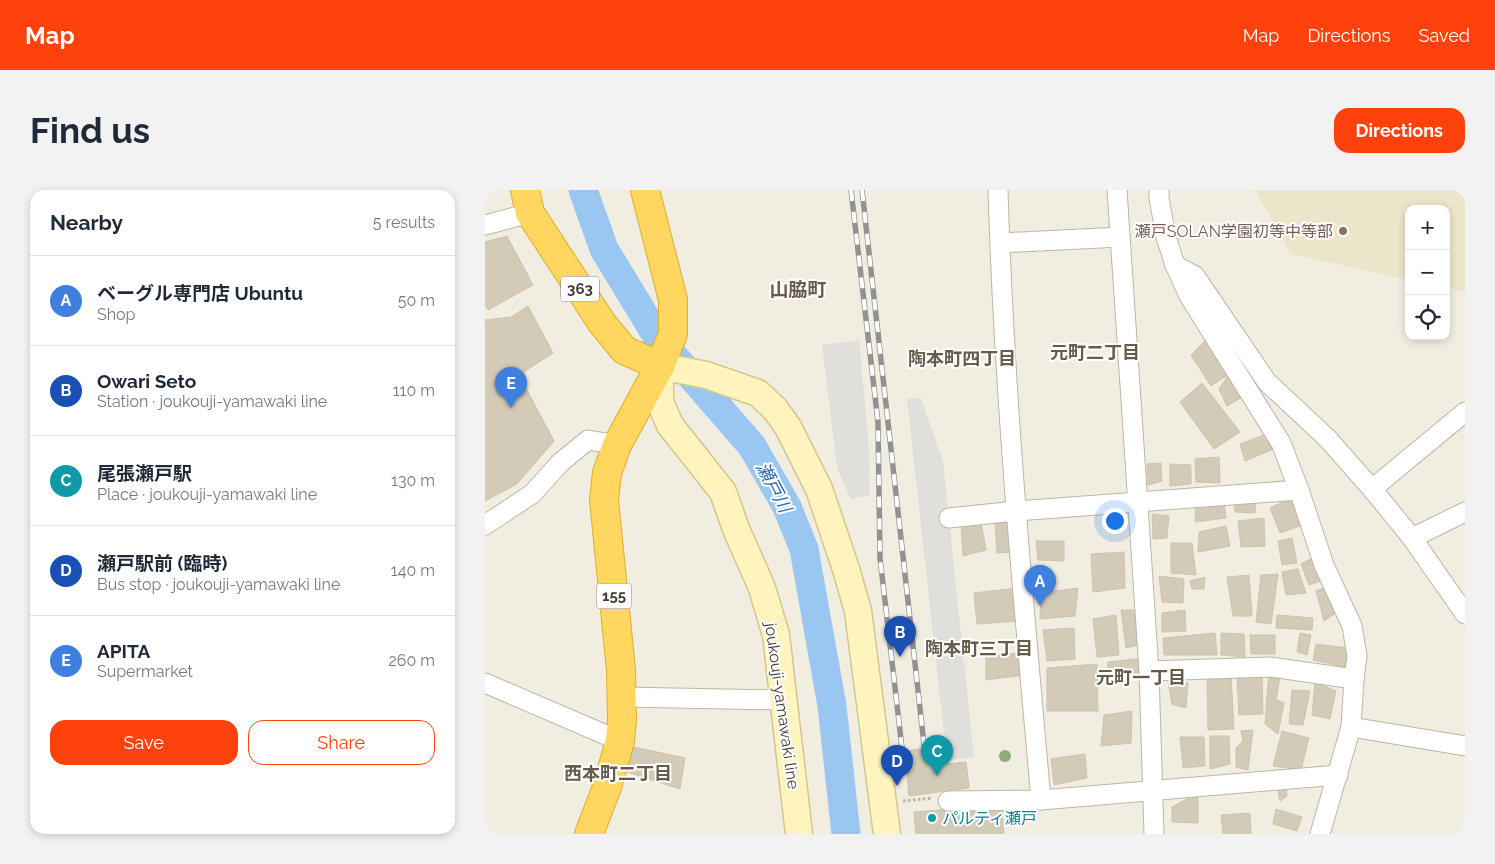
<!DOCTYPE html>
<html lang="en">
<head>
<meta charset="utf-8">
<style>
	:root { --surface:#fff; --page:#f2f2f3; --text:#1f2937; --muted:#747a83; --line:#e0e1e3; --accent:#ff420b }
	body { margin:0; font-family:Raleway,"Noto Sans JP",sans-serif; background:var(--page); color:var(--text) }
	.controls { position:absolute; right:15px; top:15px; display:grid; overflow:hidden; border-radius:10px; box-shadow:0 2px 8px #0003 }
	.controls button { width:45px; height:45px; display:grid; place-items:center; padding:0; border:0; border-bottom:1px solid var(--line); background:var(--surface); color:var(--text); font:25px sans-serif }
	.you { position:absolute; left:629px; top:330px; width:18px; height:18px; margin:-12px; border:4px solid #fff; border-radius:50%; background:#1a73e8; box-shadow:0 0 0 8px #1a73e833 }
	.badge { display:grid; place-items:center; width:32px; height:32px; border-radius:50%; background:var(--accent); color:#fff; font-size:16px; font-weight:700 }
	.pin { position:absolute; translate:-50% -41px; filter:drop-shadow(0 1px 2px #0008) }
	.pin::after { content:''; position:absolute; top:26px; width:18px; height:15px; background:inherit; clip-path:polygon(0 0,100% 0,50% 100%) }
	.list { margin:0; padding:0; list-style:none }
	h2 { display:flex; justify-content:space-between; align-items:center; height:65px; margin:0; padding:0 20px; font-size:21px }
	h2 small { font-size:16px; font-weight:400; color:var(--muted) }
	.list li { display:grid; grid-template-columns:32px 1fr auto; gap:15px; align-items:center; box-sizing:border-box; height:90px; padding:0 20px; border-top:1px solid var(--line) }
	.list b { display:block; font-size:19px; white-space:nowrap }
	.list p { margin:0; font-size:16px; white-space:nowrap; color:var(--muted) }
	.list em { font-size:16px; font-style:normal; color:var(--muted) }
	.actions { display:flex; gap:10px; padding:15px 20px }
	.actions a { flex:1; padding:11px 0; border:1px solid var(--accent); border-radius:15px; text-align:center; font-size:18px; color:var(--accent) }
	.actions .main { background:var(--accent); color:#fff }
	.icon { flex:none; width:28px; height:28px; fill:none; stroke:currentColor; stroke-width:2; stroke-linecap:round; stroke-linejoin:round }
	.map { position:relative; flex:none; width:980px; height:644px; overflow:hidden; border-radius:15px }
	header { display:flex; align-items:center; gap:30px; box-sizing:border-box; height:70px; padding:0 25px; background:var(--accent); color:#fff }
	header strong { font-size:24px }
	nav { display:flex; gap:28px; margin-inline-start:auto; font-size:18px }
	.intro { display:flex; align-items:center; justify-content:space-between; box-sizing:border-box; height:120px; padding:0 30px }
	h1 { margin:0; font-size:35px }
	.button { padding:12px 22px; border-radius:15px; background:var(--accent); color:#fff; font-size:18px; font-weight:700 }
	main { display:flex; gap:30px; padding:0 30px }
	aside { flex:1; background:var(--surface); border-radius:15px; box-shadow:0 2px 8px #0003 }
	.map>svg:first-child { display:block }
	.education { fill:#ebe5ca }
	.parking { fill:#e1dfdb }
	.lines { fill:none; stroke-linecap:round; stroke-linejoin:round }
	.river { stroke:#9ac7f2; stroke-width:29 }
	.building { fill:#d3cab7; stroke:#cec3aa }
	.street-casing { stroke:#bdb6a4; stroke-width:21 }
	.secondary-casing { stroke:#d3c68f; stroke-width:29 }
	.highway-casing { stroke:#e2ad2b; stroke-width:30 }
	.path { stroke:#bfb395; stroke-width:3; stroke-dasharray:2.5 2.5; stroke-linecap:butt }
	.street { stroke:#fff; stroke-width:19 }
	.secondary { stroke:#fff4be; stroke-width:26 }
	.highway { stroke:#ffd65f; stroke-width:28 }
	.rail-casing { stroke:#929292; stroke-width:5.5 }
	.rail { stroke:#fff; stroke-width:4; stroke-dasharray:11; stroke-linecap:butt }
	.tree { fill:#8eab7a }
	.education-dot { fill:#8d6e63; stroke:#fff; stroke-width:2 }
	.culture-dot { fill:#0f9aa8; stroke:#fff; stroke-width:2 }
	.labels { text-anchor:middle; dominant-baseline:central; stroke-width:4; stroke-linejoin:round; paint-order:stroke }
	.shield { fill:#fff; stroke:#7b7870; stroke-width:1 }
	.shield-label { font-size:15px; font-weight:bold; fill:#433e32 }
	.education-label { font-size:16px; fill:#785e54; stroke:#fff; text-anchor:end }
	.street-label { font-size:16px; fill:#433e32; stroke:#fff }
	.culture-label { font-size:16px; fill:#0d838f; stroke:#fff; text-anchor:start }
	.neighbourhood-label { font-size:18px; font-weight:bold; fill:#665c49; stroke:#fff }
	.water-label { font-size:18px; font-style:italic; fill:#296db1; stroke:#fff }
	.quarter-label { font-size:19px; font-weight:bold; fill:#665c49; stroke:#fff }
</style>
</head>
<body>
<header>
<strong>Map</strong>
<nav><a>Map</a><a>Directions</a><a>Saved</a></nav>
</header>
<div class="intro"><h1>Find us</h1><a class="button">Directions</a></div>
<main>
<aside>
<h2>Nearby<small>5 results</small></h2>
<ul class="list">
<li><span class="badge" style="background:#3f7fe0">A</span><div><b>ベーグル専門店 Ubuntu</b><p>Shop</p></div><em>50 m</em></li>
<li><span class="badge" style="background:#1a4fb4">B</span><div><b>Owari Seto</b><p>Station · joukouji-yamawaki line</p></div><em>110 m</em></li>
<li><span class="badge" style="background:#0f9aa8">C</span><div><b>尾張瀬戸駅</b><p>Place · joukouji-yamawaki line</p></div><em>130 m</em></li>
<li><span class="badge" style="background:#1a4fb4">D</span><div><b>瀬戸駅前 (臨時)</b><p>Bus stop · joukouji-yamawaki line</p></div><em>140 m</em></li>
<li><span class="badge" style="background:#3f7fe0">E</span><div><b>APITA</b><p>Supermarket</p></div><em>260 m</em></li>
</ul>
<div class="actions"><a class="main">Save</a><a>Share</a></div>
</aside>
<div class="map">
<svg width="980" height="644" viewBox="0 0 980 644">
	<rect width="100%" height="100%" fill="#f1eee1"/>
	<path class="education" d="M770 0H980V101L961 97V19H924V90L806 64Z"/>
	<g class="parking">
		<path d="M374 150 383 245 385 305 366 309 352 278 337 155Z"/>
		<path d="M436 208 458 272 489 567 462 570 422 209Z"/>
	</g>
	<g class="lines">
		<path class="river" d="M98 0 119 59 173 148 267 256 302 317 319 359 347 516 361 644"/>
	</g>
	<g class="building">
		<path d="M22 46 48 95 3 120 0 115V52Z"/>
		<path d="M43 116 68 163 34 185 69 251 32 294 0 311V130L26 127Z"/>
		<path d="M720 151 744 184 726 196 706 165Z"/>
		<path d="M744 184 756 208 742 216 734 199Z"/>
		<path d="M717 193 755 242 729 259 695 212Z"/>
		<path d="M782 244 791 258 760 271 755 254Z"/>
		<path d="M734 267 735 293 711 292 710 269Z"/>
		<path d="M676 273 677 291 663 295 662 274Z"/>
		<path d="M685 274 706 275V294L685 296Z"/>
		<path d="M808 307 815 336 795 343 785 318Z"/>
		<path d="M771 309 770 323 750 322 749 312Z"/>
		<path d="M739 312 741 328 710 332 711 316Z"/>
		<path d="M667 324 684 326 682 348 668 349Z"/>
		<path d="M779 328 780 356 756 357 753 331Z"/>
		<path d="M496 332 501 360 478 366 476 334Z"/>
		<path d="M527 332 530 362 512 363 510 333Z"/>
		<path d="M741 336 745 356 713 362 714 342Z"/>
		<path d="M807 348 812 373 797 375 793 351Z"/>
		<path d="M551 351H579V371L553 370Z"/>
		<path d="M686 353H707L711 385 686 383Z"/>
		<path d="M639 362 640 398 608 402 606 364Z"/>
		<path d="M829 367 839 390 824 395 816 374Z"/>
		<path d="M813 379 821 403 801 405 797 382Z"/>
		<path d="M793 384 786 434 771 432 776 385Z"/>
		<path d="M764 385 767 426H748L742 387Z"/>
		<path d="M674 386 699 389 698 413 677 412Z"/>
		<path d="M720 387 719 399H707L705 391Z"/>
		<path d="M841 397 854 421 839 431 831 401Z"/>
		<path d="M532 398 536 431 492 434 489 403Z"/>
		<path d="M593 398 590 426 555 429 556 403Z"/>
		<path d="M636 420H655L657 454 641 458Z"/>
		<path d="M700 420 701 441 677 442V423Z"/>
		<path d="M631 425 634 465 612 467 608 429Z"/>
		<path d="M792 425 828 428 827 440 791 438Z"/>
		<path d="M589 438 590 469 562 471 558 440Z"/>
		<path d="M730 443 732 465H679L678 448Z"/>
		<path d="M736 443 759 444 760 467 736 465Z"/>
		<path d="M815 443 826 445 822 465 812 462Z"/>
		<path d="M765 445H790V464H766Z"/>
		<path d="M831 454 863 458 860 477 828 470Z"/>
		<path d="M540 462 539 485 501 490V467Z"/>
		<path d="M660 468 661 487 622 489 623 472Z"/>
		<path d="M612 474 613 521H562V478Z"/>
		<path d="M784 480 796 481 791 510 799 513 793 544 780 534Z"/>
		<path d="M777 485 778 524 754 525 752 486Z"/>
		<path d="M746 486 749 539 723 540 722 488Z"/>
		<path d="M683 491 703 493 701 518 687 514Z"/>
		<path d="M830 492 851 501 845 529 827 525Z"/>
		<path d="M807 500 825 501 818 535 804 534Z"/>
		<path d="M647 521 646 553 616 556 619 525Z"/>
		<path d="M768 540 763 580 751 577V558L758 551 756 541Z"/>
		<path d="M797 541 824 548 816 580 788 576Z"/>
		<path d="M725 546H744L745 574 725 579Z"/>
		<path d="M695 547H719L720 576 698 578Z"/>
		<path d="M460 556 462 574 481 572 484 598 424 606 420 561Z"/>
		<path d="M149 557 200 568 195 599 142 582Z"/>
		<path d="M600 564 602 588 569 595 566 569Z"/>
		<path d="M792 595 801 596 802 606 795 611Z"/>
		<path d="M713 603V633L687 632V617Z"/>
		<path d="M517 615 519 644H509L497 631 482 626H469L456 634 446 644H431L429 622Z"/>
		<path d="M791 619 817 627 812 641 788 634Z"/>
		<path d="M765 623 766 644H738L736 625Z"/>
		<path d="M469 626H482L497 631 509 644H446L456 634Z"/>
	</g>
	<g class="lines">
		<g class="street-casing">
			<g id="street">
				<path d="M513 0C519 204 538 407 556 610"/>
				<path d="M632 0 664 481 669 644"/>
				<path d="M674 0V8L681 47 690 75 704 106 796 253 814 300 839 375 867 436 872 466 869 489 866 537 835 644"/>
				<path d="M0 35 45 23"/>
				<path d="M515 53 635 47"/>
				<path d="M690 75 710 86 782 192 843 249 887 299 927 348 980 424"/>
				<path d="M887 299 980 222"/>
				<path d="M464 328 531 321 814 300"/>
				<path d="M0 335 47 304 76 272 103 250 132 255"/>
				<path d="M927 348 980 322"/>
				<path d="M664 481 785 477 869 489"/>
				<path d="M0 493 135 551"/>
				<path d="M137 507 299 510"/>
				<path d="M866 537 980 556"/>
				<path d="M463 611 556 610 853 585"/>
			</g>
		</g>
		<g class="secondary-casing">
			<path id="secondary" d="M314 644 291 445 277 398 251 339 238 302 185 235 175 212V176L221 185 273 203 290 219 303 237 334 299 361 379 373 421 402 644"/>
		</g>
		<g class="highway-casing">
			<g id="highway">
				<path d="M40 0 45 23 117 133 139 160 175 176"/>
				<path d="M104 644 122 597 135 551 137 530 136 480 119 310 122 283 132 255 175 176 188 144V110L160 0"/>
			</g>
		</g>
		<path class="path" d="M418 611 447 608"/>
		<use href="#street" class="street"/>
		<use href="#secondary" class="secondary"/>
		<use href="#highway" class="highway"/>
		<g class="rail-casing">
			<g id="rail">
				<path d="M366 0 393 232 395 368 417 558"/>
				<path d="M377 0 439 554"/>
			</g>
		</g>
		<use href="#rail" class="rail"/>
	</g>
	<circle class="tree" cx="520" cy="566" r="6"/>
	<circle class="education-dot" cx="858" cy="41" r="5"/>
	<circle class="culture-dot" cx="447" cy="628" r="5"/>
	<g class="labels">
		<g class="shield">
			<rect x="76" y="86.5" width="38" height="25" rx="4"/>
			<rect x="111.5" y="393.5" width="35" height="25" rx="4"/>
		</g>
		<g class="shield-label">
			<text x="95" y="99">363</text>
			<text x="129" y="406">155</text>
		</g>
		<g class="education-label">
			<text x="848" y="41">瀬戸SOLAN学園初等中等部</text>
		</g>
		<g class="street-label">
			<text transform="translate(297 516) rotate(82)">joukouji-yamawaki line</text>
		</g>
		<g class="culture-label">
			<text x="457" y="628">パルティ瀬戸</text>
		</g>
		<g class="neighbourhood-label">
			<text x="610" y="162">元町二丁目</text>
			<text x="477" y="168">陶本町四丁目</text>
			<text x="494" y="458">陶本町三丁目</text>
			<text x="656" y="487">元町一丁目</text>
			<text x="133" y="583">西本町二丁目</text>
		</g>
		<g class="water-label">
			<text transform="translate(289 297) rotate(62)">瀬戸川</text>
		</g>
		<g class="quarter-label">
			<text x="313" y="99">山脇町</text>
		</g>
	</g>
</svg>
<div class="controls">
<button>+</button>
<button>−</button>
<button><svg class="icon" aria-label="locate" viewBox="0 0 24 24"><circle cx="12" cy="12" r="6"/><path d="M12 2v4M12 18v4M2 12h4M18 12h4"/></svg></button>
</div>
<div class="you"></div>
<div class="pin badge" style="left:555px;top:416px;background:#3f7fe0">A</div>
<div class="pin badge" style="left:415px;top:467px;background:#1a4fb4">B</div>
<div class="pin badge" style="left:452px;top:586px;background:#0f9aa8">C</div>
<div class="pin badge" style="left:412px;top:596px;background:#1a4fb4">D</div>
<div class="pin badge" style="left:26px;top:218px;background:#3f7fe0">E</div>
</div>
</main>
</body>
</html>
